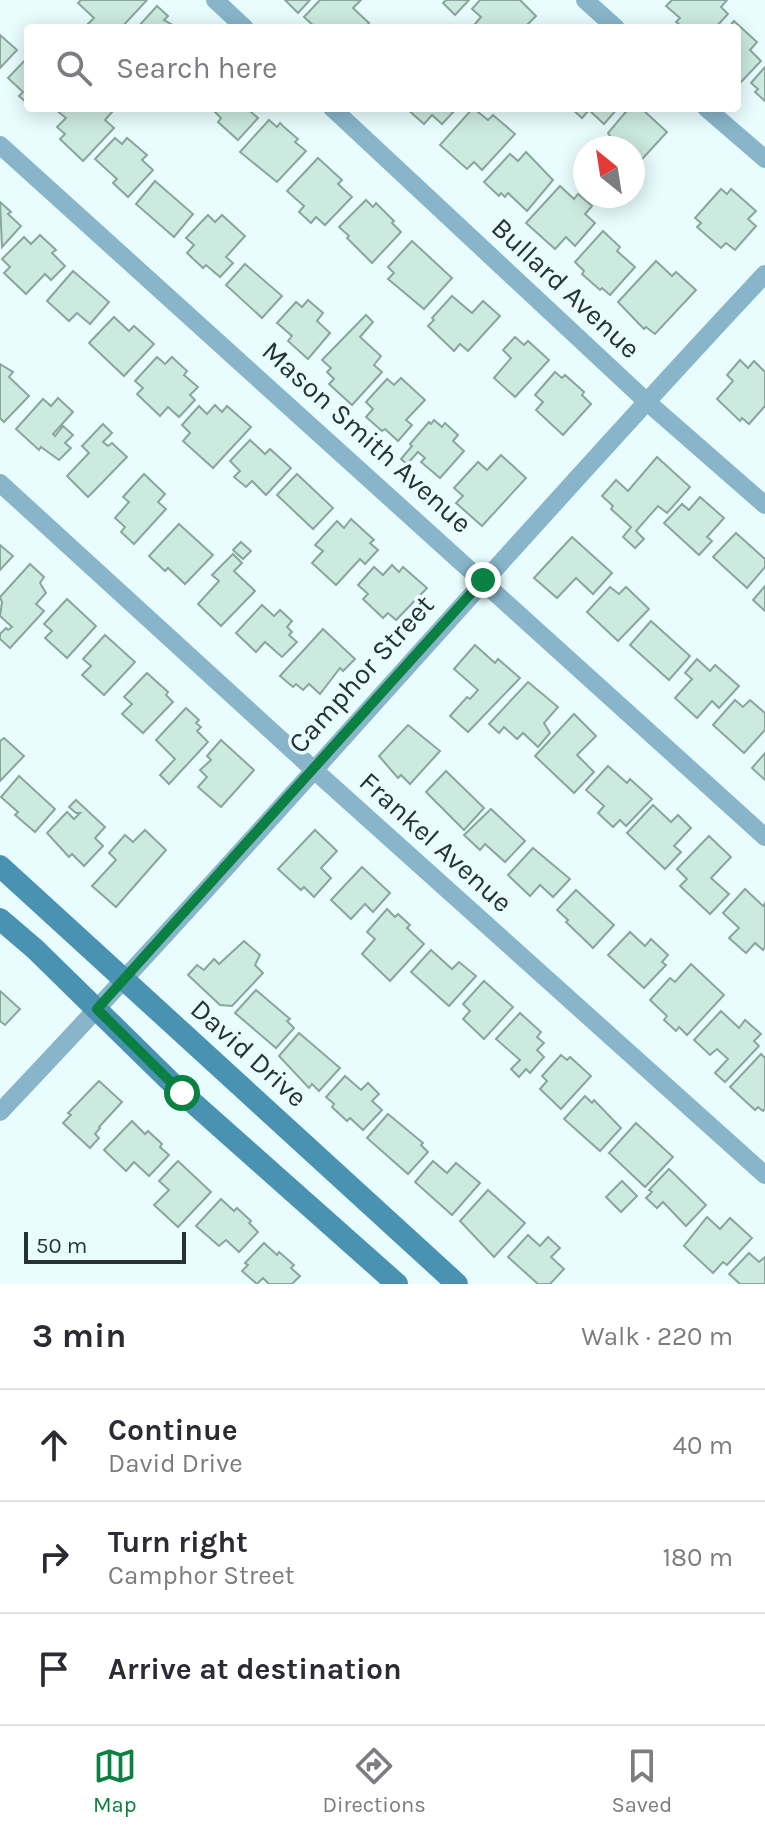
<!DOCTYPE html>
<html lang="en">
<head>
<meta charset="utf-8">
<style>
	:root { --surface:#fff; --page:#f7f7f7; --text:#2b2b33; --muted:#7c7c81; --line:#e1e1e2; --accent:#0b8043 }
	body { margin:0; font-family:Karla,sans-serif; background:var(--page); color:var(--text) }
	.compass { position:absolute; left:573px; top:136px; width:72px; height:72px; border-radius:50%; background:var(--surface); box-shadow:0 4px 20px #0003; rotate:330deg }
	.scale { position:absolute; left:24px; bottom:20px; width:162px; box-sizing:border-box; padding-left:8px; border:4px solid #263233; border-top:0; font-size:22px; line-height:28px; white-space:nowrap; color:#263233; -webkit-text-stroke:6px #e9fdfe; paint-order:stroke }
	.stop { position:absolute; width:24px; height:24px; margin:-18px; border:6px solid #0b8043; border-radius:50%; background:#fff }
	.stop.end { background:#0b8043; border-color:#fff; box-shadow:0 2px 8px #0008 }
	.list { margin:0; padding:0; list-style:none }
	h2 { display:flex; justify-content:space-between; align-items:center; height:104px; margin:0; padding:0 32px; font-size:34px }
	h2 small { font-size:26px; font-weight:400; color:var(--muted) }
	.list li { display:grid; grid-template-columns:52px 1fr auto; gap:24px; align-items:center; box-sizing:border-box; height:112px; padding:0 32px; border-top:2px solid var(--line) }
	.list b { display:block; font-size:30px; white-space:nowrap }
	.list p { margin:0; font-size:26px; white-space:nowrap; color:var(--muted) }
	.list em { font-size:26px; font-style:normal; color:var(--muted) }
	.icon { flex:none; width:44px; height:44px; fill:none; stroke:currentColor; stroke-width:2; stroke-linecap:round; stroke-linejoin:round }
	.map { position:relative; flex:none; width:765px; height:1284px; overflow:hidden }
	.search { position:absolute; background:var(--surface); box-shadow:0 4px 20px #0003; left:24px; right:24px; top:24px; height:88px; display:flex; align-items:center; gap:20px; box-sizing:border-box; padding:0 28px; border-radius:8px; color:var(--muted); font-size:30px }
	.sheet { height:440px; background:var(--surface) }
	nav { display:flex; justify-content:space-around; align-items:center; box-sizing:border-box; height:112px; border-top:2px solid var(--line); background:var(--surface); font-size:22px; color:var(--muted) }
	nav a { display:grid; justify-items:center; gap:4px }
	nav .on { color:var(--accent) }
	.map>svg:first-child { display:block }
	.building { fill:#cceadf; stroke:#8aa69c; stroke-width:2 }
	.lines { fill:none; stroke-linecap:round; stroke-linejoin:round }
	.minor { stroke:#88b5c9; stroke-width:18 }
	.secondary { stroke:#4a92b1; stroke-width:22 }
	.route { stroke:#0b8043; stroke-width:10 }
	.labels { text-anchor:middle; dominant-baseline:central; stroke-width:7; stroke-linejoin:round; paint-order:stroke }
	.street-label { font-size:28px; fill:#263233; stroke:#e9fdfe }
</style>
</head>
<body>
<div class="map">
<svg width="765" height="1284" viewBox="0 0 765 1284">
	<rect width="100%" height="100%" fill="#e9fdfe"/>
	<g class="building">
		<path d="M81 0H147L121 28H91L87 25 94 18 78 3Z"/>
		<path d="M285 0H310L298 13Z"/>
		<path d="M320 0H361L353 8 369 23 364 28H316L304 17Z"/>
		<path d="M446 0H469L455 15 443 3Z"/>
		<path d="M480 0H520L536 16 524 28 516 25 513 28H479L475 24 481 17 472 9Z"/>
		<path d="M672 0H727L721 7 728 14 715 28H684L676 22 680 18 666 6Z"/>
		<path d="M157 6 168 16 164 20 178 28H137Z"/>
		<path d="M734 21 757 42 750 50 761 61 741 82 737 78V28H728Z"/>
		<path d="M0 35 17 50 0 68Z"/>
		<path d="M28 57V104L19 96 23 92 8 78Z"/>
		<path d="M765 67V101L755 92 758 89 751 83Z"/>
		<path d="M58 108H108L112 112 105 120 114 128 83 161 60 139 65 134 57 127 66 118 56 110Z"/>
		<path d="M215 108H253L250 111 258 118 238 140 218 122 221 118 213 110Z"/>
		<path d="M406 108H457L442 124 432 115 424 124Z"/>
		<path d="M473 108 488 120 493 115 515 134 482 170 474 162 467 169 440 145Z"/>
		<path d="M571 108H618L604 124 589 110 582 118Z"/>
		<path d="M629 108H641L667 132 633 169V148H610L605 142 610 136 608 133Z"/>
		<path d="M269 120 277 127 280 123 284 127 298 139 295 142 306 151 277 182 240 152Z"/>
		<path d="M115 138 122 144 127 138 147 155 142 160 153 170 128 197 113 183 117 179 95 159Z"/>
		<path d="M526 152 553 180 527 211 508 193 505 197 501 193 499 196 484 182 510 154 518 161Z"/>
		<path d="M318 158 342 180 338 184 352 197 325 225 316 217 311 223 299 212 304 206 287 191Z"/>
		<path d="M155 181 193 214 174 237 136 204Z"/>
		<path d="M560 186 574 199 578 194 592 206 585 214 595 223 575 246 566 237 555 249 526 223Z"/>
		<path d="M721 189 727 194 731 189 756 211 748 219 756 226 735 250 726 243 721 248 697 227 701 223 695 218Z"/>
		<path d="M366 200 373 207 376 203 394 221 392 223 401 232 372 263 347 238 349 236 339 227Z"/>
		<path d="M0 202 11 212 8 214 21 226 2 247Z"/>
		<path d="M208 215 215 222 222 215 245 236 226 257 233 263 220 277 206 265 203 268 187 253 194 245 186 238Z"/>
		<path d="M603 231 620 247 617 251 635 267 610 295 602 288 600 290 582 274 584 271 575 262Z"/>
		<path d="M40 235 56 250 52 253 65 266 51 280 45 274 26 294 4 273 10 267 2 259 24 237 31 244Z"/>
		<path d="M412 241 452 278 424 309 388 279 394 273 388 267Z"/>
		<path d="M656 261 672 276 676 272 696 290 655 334 646 327 644 329 618 302Z"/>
		<path d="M245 264 282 296 262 318 226 285Z"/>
		<path d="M73 271 109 302 90 324 77 313 69 321 47 301Z"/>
		<path d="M452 296 472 313 483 301 500 316 468 351 460 344 454 351 428 326 434 320 432 318Z"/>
		<path d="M308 300 323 313 317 321 330 333 308 359 288 341 292 336 277 323 296 302 302 307Z"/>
		<path d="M366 315 373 322 360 337 381 356 374 365 382 372 352 405 329 384 334 379 327 372 331 368 322 360Z"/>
		<path d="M114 317 129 331 134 326 154 344 124 376 89 343Z"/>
		<path d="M515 337 524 345 528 341 549 360 515 397 494 378 511 358 503 350Z"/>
		<path d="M157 357 165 364 172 357 187 371 184 375 198 387 190 395 195 400 179 417 168 407 160 416 137 394 143 388 135 381Z"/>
		<path d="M740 360 748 368 754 361 765 372V406L749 424 742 418 740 421 717 399 733 381 727 375Z"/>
		<path d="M0 364 13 372 9 377 29 396 4 422 0 418Z"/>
		<path d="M555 372 562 378 565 375 584 392 582 395 591 404 563 435 536 410 543 402 535 395Z"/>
		<path d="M401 378 425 400 406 420 412 425 398 441 385 429 382 431 366 417 373 409 366 402 387 379 394 385Z"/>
		<path d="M58 398 73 412 53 434 55 436 63 426 73 435 65 443 71 448 59 460 41 447 39 450 16 429 43 399 51 406Z"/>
		<path d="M215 405 222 412 227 406 251 427 213 468 183 441 190 433 182 425 199 406 207 414Z"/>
		<path d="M434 420 442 427 445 423 458 435 453 441 464 451 440 478 421 462 425 458 418 452 407 464 401 459 412 446 410 444 429 422 431 424Z"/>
		<path d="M103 424 112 433 103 442 108 446 112 443 127 457 88 497 67 476 89 453 82 446Z"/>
		<path d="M250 440 265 454 270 449 291 468 266 495 252 481 246 487 234 477 240 471 230 461Z"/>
		<path d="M501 455 526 478 482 526 456 503 463 496 454 488 478 462 487 470Z"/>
		<path d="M657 457 690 487 667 513 658 506 636 531 644 539 635 548 623 537 631 527 611 509 613 506 602 496 616 480 628 491Z"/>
		<path d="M144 474 165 494 158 502 166 509 134 544 121 532 125 527 115 518 129 502 123 497Z"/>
		<path d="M297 474 333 508 313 529 277 495Z"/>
		<path d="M700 497 724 518 707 537 712 541 699 555 664 523 682 504 689 510Z"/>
		<path d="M351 519 374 540 370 543 378 550 365 564 360 559 336 585 312 563 323 551 315 545 337 521 344 528Z"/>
		<path d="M179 524 213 555 185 584 168 568 165 571 149 556Z"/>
		<path d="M736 533 765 559V567L747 588 713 557Z"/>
		<path d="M572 537 612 573 593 594 576 578 557 598 534 578Z"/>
		<path d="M241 542 251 551 243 559 233 550Z"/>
		<path d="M0 545 13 556 0 570Z"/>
		<path d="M233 554 242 563 234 571 255 591 221 626 198 604 219 581 212 575Z"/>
		<path d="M30 564 44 577 40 583 46 593 36 604 44 611 10 648 0 639V634L6 628 8 630 12 627 0 616 2 602 0 597Z"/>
		<path d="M392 565 399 572 403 567 427 588 396 620 388 613 383 618 363 599 368 594 358 585 374 567 383 575Z"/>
		<path d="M765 586V611L753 600Z"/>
		<path d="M610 587 619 594 626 587 649 609 618 641 587 612Z"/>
		<path d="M67 599 96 626 67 658 45 638 52 631 44 624Z"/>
		<path d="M262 605 274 616 280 610 292 621 287 627 292 632 289 635 297 642 282 657 265 642 256 652 236 633Z"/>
		<path d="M651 621 690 656 669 680 630 645Z"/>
		<path d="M323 629 355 659 343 671 340 668 320 694 309 684 303 690 296 684 293 687 280 676Z"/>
		<path d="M105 635 135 662 104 695 82 675 91 666 83 659Z"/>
		<path d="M475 645 495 663 498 659 520 678 468 732 450 716 467 697 470 699 478 690 454 669Z"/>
		<path d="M697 659 710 671 715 665 739 686 719 708 712 701 697 718 675 698 692 679 685 673Z"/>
		<path d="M147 673 168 692 166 695 173 702 143 733 122 714 132 704 124 697Z"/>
		<path d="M528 682 558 707 544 723 550 733 538 747 523 733 517 739 504 727 499 733 489 724Z"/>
		<path d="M735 700 743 707 750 700 765 713V730L744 753 713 725Z"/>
		<path d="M186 708 199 720 196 723 201 727 197 731 208 742 169 784 160 775 175 759 156 740Z"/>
		<path d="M574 714 596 736 577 755 594 772 574 793 535 756Z"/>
		<path d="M408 725 440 751 410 784 401 775 398 778 379 756Z"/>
		<path d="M4 738 24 756 0 781V741Z"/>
		<path d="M221 740 254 770 221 807 198 787 207 777 200 770 211 760 207 756Z"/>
		<path d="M765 753V780L752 768Z"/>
		<path d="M608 766 627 783 630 779 652 799 626 826 620 820 613 827 598 813 604 806 586 790Z"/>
		<path d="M446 771 484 808 464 830 426 792Z"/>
		<path d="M19 776 55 809 35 832 15 815 18 812 1 797Z"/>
		<path d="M76 800 105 827 95 838 103 846 84 866 72 854 69 857 47 833 67 812 74 819 80 813H76L69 807Z"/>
		<path d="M653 805 671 822 678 815 691 828 674 846 681 852 665 869 627 833Z"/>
		<path d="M491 809 525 841 505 862 485 844 480 850 464 835Z"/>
		<path d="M145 830 166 850 116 907 92 886 116 860 109 853 125 835 133 842Z"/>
		<path d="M315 830 337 851 321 868 331 878 314 897 304 887 301 890 278 869Z"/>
		<path d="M709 836 731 857 711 878 729 894 710 914 680 886 687 879 677 869Z"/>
		<path d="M533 848 570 879 553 897 540 885 530 896 508 875Z"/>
		<path d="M362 867 390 893 373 912 365 904 351 919 331 900Z"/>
		<path d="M745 889 763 906 765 903V947L763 950 755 943 746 953 729 938 739 928 723 913Z"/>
		<path d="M576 890 614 925 593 948 566 922 568 920 557 910Z"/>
		<path d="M387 909 395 917 398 914 410 925 407 928 424 944 390 981 362 954 375 939 367 932Z"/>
		<path d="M630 932 645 946 651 939 668 955 662 962 666 965 644 988 608 955Z"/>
		<path d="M244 941 260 955 255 965 263 973 232 1006 220 1005 188 975 197 965 204 970 214 959 219 964Z"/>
		<path d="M431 950 452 969 459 962 476 976 449 1006 411 972Z"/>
		<path d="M691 964 724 995 687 1035 679 1027 676 1031 664 1020 667 1016 650 1000 670 978 675 982Z"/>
		<path d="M484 981 513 1007 484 1039 463 1019 470 1011 463 1004Z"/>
		<path d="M256 990 290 1019 287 1021 294 1028 276 1048 235 1013Z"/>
		<path d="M0 991 20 1009 5 1025 0 1021Z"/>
		<path d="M721 1011 739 1028 745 1020 761 1034 754 1041 759 1046 725 1082 715 1073 728 1059 717 1049 710 1055 694 1040Z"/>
		<path d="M520 1013 541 1032 537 1037 544 1043 537 1050 544 1057 530 1073 526 1069 519 1077 511 1069 520 1060 496 1039Z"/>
		<path d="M299 1033 340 1068 319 1091 312 1084 309 1088 279 1056Z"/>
		<path d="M761 1054 765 1058V1109L763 1111 758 1107 755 1110 730 1087Z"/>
		<path d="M561 1055 567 1060 570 1057 591 1076 561 1109 540 1089 547 1081 542 1076Z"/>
		<path d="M345 1076 361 1090 368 1083 379 1094 372 1101 382 1110 363 1130 350 1118 347 1121 332 1107 334 1104 326 1097Z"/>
		<path d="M99 1081 122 1102 99 1127 100 1128 95 1134 99 1138 90 1148 63 1123 71 1115 68 1113Z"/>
		<path d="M585 1096 592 1103 594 1100 621 1128 600 1151 564 1119Z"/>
		<path d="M388 1114 423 1143 421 1145 428 1152 408 1174 367 1138Z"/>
		<path d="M132 1121 145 1134 148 1131 162 1144 160 1147 169 1155 149 1176 134 1162 126 1171 104 1150Z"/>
		<path d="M636 1123 673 1157 645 1187 609 1153Z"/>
		<path d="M178 1161 211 1192 178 1227 154 1205 169 1190 159 1181Z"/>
		<path d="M433 1161 447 1173 456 1163 480 1183 452 1215 415 1182Z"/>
		<path d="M669 1169 706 1205 686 1226 663 1202 657 1208 646 1198 652 1192 649 1190Z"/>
		<path d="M622 1181 637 1196 621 1212 606 1197Z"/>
		<path d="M488 1190 525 1223 494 1257 460 1221Z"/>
		<path d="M221 1199 234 1211 237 1208 251 1221 249 1223 258 1232 239 1252 226 1240 219 1246 196 1226Z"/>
		<path d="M707 1217 720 1229 730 1218 752 1238 727 1265 723 1262 713 1273 684 1246Z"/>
		<path d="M528 1235 540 1246 548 1237 560 1248 551 1257 564 1269 550 1284H538L508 1257Z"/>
		<path d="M264 1243 277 1255 279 1252 294 1265 291 1268 300 1276 292 1284H269L263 1278 257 1284 242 1271 248 1265 245 1263Z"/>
		<path d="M749 1253 759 1262 765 1257V1284H740L729 1274Z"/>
	</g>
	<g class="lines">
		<g class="minor">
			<path d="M215 0 245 28"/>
			<path d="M585 0 616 28"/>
			<path d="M332 108 646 401 765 505"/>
			<path d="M706 108 765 159"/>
			<path d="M0 145 765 837"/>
			<path d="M0 483 313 769 765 1175"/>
			<path d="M0 1112C260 838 506 550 765 274"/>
		</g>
		<g class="secondary">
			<path d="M0 866 457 1284"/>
			<path d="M0 919 35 949 182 1093 397 1284"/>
		</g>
	</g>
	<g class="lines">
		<path class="route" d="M182 1093 97 1009 483 580"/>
	</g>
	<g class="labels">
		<g class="street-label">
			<text transform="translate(566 288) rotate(43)">Bullard Avenue</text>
			<text transform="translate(367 437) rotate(42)">Mason Smith Avenue</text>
			<text transform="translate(361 674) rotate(-48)">Camphor Street</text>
			<text transform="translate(436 842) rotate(42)">Frankel Avenue</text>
			<text transform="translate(249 1053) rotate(42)">David Drive</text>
		</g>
	</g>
</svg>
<svg class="compass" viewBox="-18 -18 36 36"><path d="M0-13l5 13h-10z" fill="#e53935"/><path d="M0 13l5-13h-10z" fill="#7c7c81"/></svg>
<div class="scale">50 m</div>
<div class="stop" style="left:182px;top:1093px"></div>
<div class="stop end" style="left:483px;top:580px"></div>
<div class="search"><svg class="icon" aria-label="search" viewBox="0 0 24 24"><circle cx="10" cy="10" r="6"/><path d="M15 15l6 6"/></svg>Search here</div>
</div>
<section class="sheet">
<h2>3 min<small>Walk · 220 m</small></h2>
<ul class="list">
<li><svg class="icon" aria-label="ahead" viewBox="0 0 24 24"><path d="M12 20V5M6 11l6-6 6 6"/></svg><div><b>Continue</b><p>David Drive</p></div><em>40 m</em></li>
<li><svg class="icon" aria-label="right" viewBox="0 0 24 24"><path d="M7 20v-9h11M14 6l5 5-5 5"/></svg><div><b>Turn right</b><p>Camphor Street</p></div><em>180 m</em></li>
<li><svg class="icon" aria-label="arrive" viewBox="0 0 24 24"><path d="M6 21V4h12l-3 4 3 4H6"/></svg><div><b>Arrive at destination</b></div></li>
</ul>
</section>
<nav>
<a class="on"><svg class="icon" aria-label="map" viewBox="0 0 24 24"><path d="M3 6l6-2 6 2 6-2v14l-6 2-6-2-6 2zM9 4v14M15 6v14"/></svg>Map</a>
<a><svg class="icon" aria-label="directions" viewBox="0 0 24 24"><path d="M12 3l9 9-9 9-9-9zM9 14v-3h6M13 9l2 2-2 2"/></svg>Directions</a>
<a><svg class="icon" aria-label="saved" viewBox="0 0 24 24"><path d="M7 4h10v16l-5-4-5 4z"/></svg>Saved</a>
</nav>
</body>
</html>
